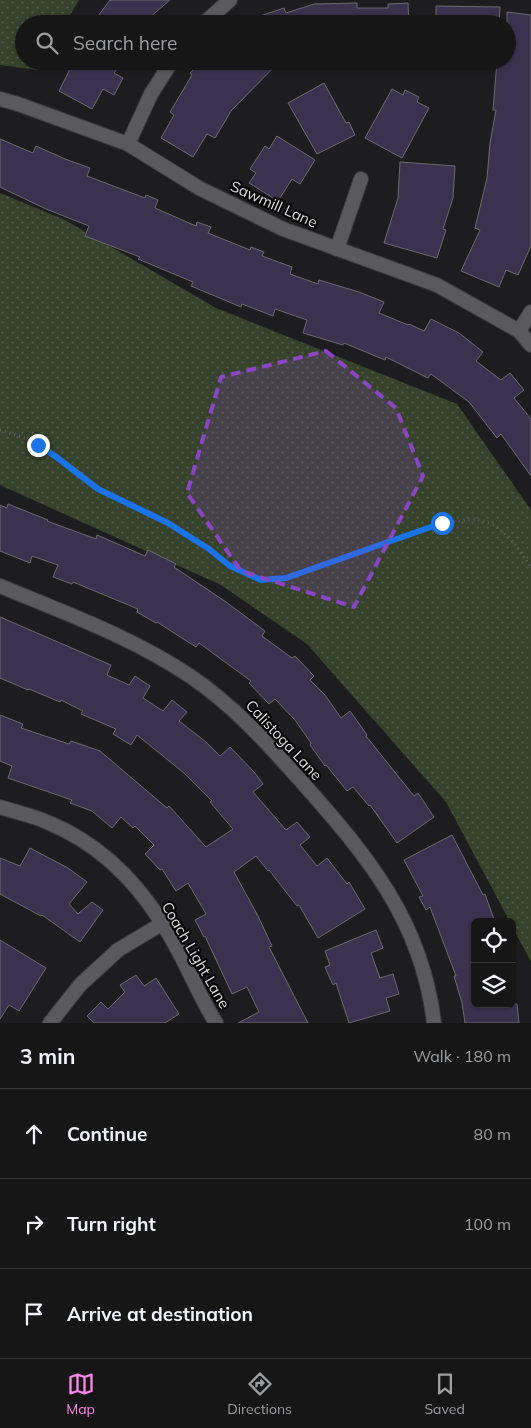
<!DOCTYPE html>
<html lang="en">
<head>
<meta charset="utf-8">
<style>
	:root { --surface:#161617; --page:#1f1f20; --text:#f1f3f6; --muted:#9e9fa1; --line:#353536; --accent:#f987e9 }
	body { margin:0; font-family:Mulish,sans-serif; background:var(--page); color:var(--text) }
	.controls { position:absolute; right:15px; bottom:15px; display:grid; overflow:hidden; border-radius:8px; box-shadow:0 1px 4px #0004 }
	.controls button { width:45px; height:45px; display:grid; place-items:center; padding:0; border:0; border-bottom:1px solid var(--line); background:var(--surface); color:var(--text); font:25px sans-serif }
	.stop { position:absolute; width:15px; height:15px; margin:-11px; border:4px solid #1a73e8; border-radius:50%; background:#fff }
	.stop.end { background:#1a73e8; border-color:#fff; box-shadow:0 1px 5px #0008 }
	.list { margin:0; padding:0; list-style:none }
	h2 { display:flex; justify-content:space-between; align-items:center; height:65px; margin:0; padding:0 20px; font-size:21px }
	h2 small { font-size:16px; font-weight:400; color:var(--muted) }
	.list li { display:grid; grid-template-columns:32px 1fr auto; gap:15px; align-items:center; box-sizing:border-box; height:90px; padding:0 20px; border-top:1px solid var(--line) }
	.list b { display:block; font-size:19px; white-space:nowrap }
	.list em { font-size:16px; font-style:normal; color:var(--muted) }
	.icon { flex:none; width:28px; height:28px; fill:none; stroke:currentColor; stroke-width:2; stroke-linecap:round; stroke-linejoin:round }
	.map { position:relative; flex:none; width:531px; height:1023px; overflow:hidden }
	.search { position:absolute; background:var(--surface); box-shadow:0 1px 4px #0004; left:15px; right:15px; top:15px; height:55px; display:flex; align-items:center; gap:12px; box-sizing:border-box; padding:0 18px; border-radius:28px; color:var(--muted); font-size:19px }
	.sheet { height:335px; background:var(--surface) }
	nav { display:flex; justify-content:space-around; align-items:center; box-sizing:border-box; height:70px; border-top:1px solid var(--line); background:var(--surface); font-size:14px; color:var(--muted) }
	nav a { display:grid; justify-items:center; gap:2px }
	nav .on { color:var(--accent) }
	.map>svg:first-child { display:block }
	.grass { fill:url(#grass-dots) }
	.building { fill:#3a334f; stroke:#6b6b6e }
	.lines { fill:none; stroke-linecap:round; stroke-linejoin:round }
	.street-casing { stroke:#3a3a3c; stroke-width:16 }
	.path { stroke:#636364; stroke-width:3; stroke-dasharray:1 4; stroke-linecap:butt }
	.street { stroke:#5a595c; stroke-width:14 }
	.route { stroke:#1a73e8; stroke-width:6 }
	.marked { fill:#8a46c4; fill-opacity:0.2; stroke:#8a46c4; stroke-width:4; stroke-dasharray:10 6; stroke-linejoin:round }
	.labels { text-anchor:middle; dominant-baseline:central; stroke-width:4.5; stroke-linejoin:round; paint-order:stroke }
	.street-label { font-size:15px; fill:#dcdcdd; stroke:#070708 }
</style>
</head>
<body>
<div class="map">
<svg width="531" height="1023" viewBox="0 0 531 1023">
	<defs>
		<pattern id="grass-dots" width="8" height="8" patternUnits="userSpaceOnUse" patternTransform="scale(1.25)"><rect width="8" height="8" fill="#36422b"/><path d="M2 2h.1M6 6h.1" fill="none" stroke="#525d49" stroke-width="1.8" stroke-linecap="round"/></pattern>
	</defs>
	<rect width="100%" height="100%" fill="#1d1d1f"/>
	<g class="grass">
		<path d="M0 0H79L65 24H24V61H43L38 70 0 65Z"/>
		<path d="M0 193 65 220 216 308 457 404 531 510V962L512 926V922H510L446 802 307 644 221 585 0 485Z"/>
	</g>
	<g class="building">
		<path d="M110 0H170L142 24H92Z"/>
		<path d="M357 3V8H388V4L408 3 409 24H245V21L284 8 286 13 314 4Z"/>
		<path d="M436 6 500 7 499 24H436Z"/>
		<path d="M507 12 531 15V246L518 275 506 270 499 287 461 271 480 230 475 228 487 178 490 143 496 110H493L497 61H507Z"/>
		<path d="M74 61H123L114 73 123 78 114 95 103 89 92 109 59 91Z"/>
		<path d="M202 61H280L231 111 215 138 207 134 193 157 161 138 174 115 170 112 192 75 190 73Z"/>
		<path d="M324 83 346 123 349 122 355 135 317 154 288 103Z"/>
		<path d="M392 89 403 95 405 90 419 97 417 102 429 108 402 158 365 138Z"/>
		<path d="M277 136 315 160 300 184 292 179 278 201 249 183 256 173 250 169 265 146 269 149Z"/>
		<path d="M0 139 33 153 36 146 65 159 90 168 87 176 145 198 146 195 158 200 155 208 196 226 197 222 211 227 208 233 250 250 251 247 264 252 262 256 292 267 290 274 318 284 319 280 359 292 384 302 379 313 408 325 409 324 424 331 431 319 459 333 483 352 476 361 501 380 510 373 524 390 514 398 531 419V476L501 434 497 438 469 402 431 374 428 378 386 357 385 360 344 343 343 345 303 333 307 320 275 309 273 316 242 304 241 307 191 286 193 282 138 259 140 257 85 236 89 226 46 209 0 187Z"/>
		<path d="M400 162 455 166 453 198 443 229 446 230 437 258 384 243 398 198Z"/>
		<path d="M8 504 48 520 47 521 96 539 97 535 145 556 148 550 176 564 174 567 226 602 265 631 262 636 292 658 295 656 314 676 310 680 325 695 341 718 350 711 367 735 366 736 414 796 418 793 434 817 397 843 370 805 369 806 353 787 347 791 326 765 325 766 310 745 311 743 295 720 275 699 269 704 249 683 251 681 199 643 196 647 157 622 156 623 137 612 138 609 73 582 72 584 53 577 58 565 32 556 30 563 0 551V505L7 508Z"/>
		<path d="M0 617 111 665 107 675 129 685 135 676 150 686 143 698 163 711 172 700 187 712 179 721 206 742 220 756 230 747 255 773 263 784 253 792 286 830 297 822 310 837 300 845 317 866 327 858 347 884 349 882 365 909 318 938 299 905 297 906 269 870 268 871 256 856 234 872 258 916 272 946 269 947 308 1023H238L259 1012 247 987 232 994 205 936 204 937 195 920 206 914 188 883 176 891 162 869 160 870 145 854 154 845 135 826 133 828 121 817 112 828 92 811 70 803 72 800 8 778 12 766 0 761V715L23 724 21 728 69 744 71 741 100 751 167 808 169 806 206 847 233 829 210 802 212 801 184 773 137 735 131 745 113 734 116 729 81 714 83 711 61 700 60 702 29 689 28 690 0 678Z"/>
		<path d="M452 835 483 895 485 894 495 922H475V1004H517L519 1023H465L462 1003 454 976H456L430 907 426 910 419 897 423 896 404 860Z"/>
		<path d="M30 848 68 868 87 882 69 904 78 914 92 902 103 910 80 942 42 915 41 916 0 894V858L20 866Z"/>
		<path d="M376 930 383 948 371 953 380 978 393 974 399 994 386 998 390 1011 349 1023 336 983 333 985 325 967 330 965 325 951Z"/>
		<path d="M0 940 46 968 19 1011 9 1005 0 1019Z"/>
		<path d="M136 975 144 986 156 978 179 1014 165 1023H94L87 1016 101 1002 108 1009 125 992 120 985Z"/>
	</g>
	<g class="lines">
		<g class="street-casing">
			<g id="street">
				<path d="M203 24 230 0"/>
				<path d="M0 99 18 104 128 144 199 188 283 229 437 285 519 331 531 345"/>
				<path d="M128 144 151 94 172 61"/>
				<path d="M337 249 361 179"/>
				<path d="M519 331 531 312"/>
				<path d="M0 586C65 613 132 637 190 676 233 705 266 742 300 780 366 854 422 920 434 1023"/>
				<path d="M0 807C15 812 32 815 47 822 96 842 134 878 162 923 183 954 196 991 216 1023"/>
				<path d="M50 1023 80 985 118 950 163 923"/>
			</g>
		</g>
		<path class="path" d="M0 430 25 438 38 445 55 456 98 489 168 523 209 549 231 566 261 580 286 578 442 523 476 519 494 525 511 539 531 567"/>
		<use href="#street" class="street"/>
	</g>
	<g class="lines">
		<path class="route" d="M38 445 55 456 98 489 168 523 209 549 230 566 261 580 286 578 442 523"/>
	</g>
	<path class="marked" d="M326 351 396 408 423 476 354 607 241 571 187 493 221 377Z"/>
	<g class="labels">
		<g class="street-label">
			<text transform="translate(274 204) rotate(24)">Sawmill Lane</text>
			<text transform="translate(284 740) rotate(47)">Calistoga Lane</text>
			<text transform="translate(196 955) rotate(60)">Coach Light Lane</text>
		</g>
	</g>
</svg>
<div class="controls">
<button><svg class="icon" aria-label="locate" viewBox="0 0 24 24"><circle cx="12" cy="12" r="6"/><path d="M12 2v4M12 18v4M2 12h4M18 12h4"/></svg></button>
<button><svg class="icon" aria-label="layers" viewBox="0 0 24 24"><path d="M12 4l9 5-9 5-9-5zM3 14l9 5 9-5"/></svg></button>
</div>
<div class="stop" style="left:442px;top:523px"></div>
<div class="stop end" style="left:38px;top:445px"></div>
<div class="search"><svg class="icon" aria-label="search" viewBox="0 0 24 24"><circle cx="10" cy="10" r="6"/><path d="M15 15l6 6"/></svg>Search here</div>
</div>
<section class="sheet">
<h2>3 min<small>Walk · 180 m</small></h2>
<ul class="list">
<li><svg class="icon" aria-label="ahead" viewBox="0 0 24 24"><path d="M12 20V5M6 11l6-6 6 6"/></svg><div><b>Continue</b></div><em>80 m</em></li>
<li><svg class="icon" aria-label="right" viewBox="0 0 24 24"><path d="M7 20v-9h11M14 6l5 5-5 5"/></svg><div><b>Turn right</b></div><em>100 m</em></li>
<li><svg class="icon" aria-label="arrive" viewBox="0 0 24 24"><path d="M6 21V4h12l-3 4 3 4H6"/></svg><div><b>Arrive at destination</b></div></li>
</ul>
</section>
<nav>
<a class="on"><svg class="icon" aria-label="map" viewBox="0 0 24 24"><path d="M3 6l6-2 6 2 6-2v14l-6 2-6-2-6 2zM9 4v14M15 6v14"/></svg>Map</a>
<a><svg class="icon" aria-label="directions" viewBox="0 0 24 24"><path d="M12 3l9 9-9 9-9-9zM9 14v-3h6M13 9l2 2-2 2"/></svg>Directions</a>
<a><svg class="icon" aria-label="saved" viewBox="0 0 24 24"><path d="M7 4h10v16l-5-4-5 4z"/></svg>Saved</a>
</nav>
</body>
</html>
